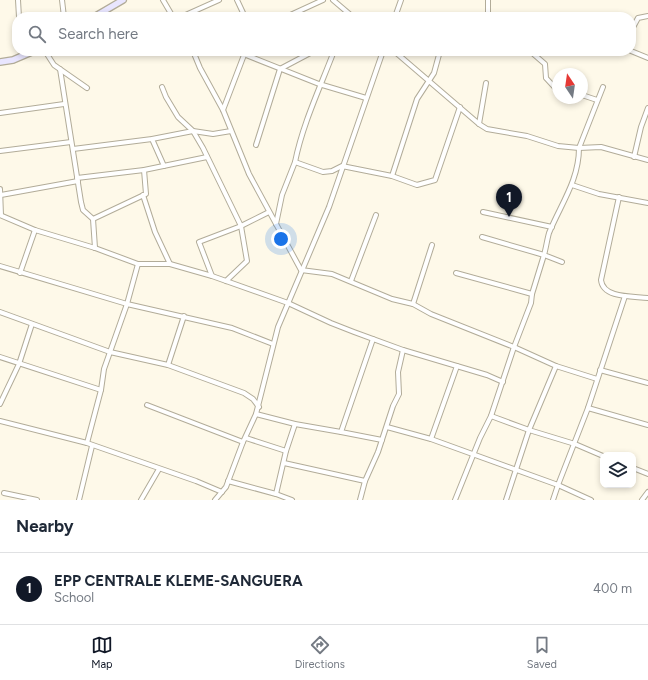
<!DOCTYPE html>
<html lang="en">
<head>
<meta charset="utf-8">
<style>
	:root { --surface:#fff; --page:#f6f6f7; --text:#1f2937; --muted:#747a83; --line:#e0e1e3; --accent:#111827 }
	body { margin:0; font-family:Figtree,sans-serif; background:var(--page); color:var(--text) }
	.controls { position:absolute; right:12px; bottom:12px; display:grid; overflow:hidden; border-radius:8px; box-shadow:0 2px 6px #0003 }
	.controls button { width:36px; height:36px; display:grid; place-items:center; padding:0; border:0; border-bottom:1px solid var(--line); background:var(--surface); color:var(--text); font:20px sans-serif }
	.compass { position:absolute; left:552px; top:68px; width:36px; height:36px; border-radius:50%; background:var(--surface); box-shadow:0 2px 6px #0003; rotate:347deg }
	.you { position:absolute; left:281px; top:239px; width:14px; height:14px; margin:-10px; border:3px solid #fff; border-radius:50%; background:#1a73e8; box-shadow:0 0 0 6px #1a73e833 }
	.badge { display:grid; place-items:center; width:26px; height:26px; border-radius:50%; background:var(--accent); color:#fff; font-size:13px; font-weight:700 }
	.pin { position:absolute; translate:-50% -33px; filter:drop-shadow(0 1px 2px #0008) }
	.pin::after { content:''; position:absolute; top:21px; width:14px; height:12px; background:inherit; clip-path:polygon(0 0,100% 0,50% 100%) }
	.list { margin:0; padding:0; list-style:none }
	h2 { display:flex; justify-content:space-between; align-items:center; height:52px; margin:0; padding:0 16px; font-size:17px }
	h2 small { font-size:13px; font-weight:400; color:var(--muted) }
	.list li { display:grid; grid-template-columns:26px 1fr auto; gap:12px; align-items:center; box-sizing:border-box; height:72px; padding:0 16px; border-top:1px solid var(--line) }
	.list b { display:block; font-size:15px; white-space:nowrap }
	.list p { margin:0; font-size:13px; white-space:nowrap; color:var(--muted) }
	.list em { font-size:13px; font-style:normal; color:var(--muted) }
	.icon { flex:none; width:22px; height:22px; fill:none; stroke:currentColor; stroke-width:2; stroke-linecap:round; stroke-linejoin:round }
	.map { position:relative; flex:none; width:648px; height:500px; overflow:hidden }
	.search { position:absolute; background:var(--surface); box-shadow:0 2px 6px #0003; left:12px; right:12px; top:12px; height:44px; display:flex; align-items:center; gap:10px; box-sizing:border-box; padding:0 14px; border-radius:16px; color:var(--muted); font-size:15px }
	.sheet { height:124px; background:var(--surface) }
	nav { display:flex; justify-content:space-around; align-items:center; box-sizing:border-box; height:56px; border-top:1px solid var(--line); background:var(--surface); font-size:11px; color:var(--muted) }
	nav a { display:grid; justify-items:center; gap:2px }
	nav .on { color:var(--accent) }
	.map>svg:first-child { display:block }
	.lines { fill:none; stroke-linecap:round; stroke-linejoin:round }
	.street-casing { stroke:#b2ac99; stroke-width:6 }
	.secondary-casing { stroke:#b2ac99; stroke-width:8 }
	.street { stroke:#fff; stroke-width:4 }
	.secondary { stroke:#e9e6ff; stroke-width:5.5 }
</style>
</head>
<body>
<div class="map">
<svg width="648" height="500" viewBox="0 0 648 500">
	<rect width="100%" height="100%" fill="#fef9e9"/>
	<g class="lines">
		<g class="street-casing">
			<g id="street">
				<path d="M18 0 19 17"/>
				<path d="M62 0 64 17"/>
				<path d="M163 0 173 17"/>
				<path d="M237 0 245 17"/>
				<path d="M333 0 353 17"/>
				<path d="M181 17 219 0"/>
				<path d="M286 17 323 0"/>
				<path d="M395 17 401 0"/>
				<path d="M488 17V0"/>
				<path d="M631 31 638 18 648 16"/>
				<path d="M45 51 54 65 87 88"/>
				<path d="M193 51 200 68 223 110 249 174 301 270 332 274 392 299 413 304 431 314 514 347 556 366 597 379"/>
				<path d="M236 51 319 84 366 98"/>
				<path d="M394 51 479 124 487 129 527 136 558 146 579 148 601 147 648 160"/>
				<path d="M530 51 545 64 546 78 558 91"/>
				<path d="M631 51 648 58"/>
				<path d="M60 69 81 202 83 210 93 219 95 248"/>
				<path d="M162 87 166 97 178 117 193 131 203 148 241 226 247 261 226 281"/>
				<path d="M582 95 597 100"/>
				<path d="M223 110 244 55"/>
				<path d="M0 113 64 104"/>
				<path d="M479 124 486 83"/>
				<path d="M152 139 164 166"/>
				<path d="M256 145 280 69 314 51"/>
				<path d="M73 149 152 139 193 131 213 134 231 131"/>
				<path d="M0 151 71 142"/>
				<path d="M634 157 641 127 648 108"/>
				<path d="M295 162C303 123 320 88 334 51"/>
				<path d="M392 176 417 99 434 73 440 51"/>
				<path d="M77 178 144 170 207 157"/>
				<path d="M572 185 599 194 648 203"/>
				<path d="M0 189 1 215"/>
				<path d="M1 195 78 181"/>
				<path d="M143 195 155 232 170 264"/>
				<path d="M619 197 601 280C603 299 634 296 648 298"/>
				<path d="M483 212 552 227"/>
				<path d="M0 215 35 230 95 248 138 264H170L212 276 288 303 331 323 354 332 403 350 487 375 503 382"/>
				<path d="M93 219 146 194 144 170"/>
				<path d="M276 224 282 195 295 162 323 172 332 171 342 166 392 176 417 185 435 180 460 107"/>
				<path d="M562 262 544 255C546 248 547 240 549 233 561 204 579 180 579 148L603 87"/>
				<path d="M0 266 127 304 232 328 273 344"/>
				<path d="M20 273 35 230"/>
				<path d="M456 273 532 294"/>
				<path d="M212 276 199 242 241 226 269 212"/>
				<path d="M351 281 376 215"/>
				<path d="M413 304 432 245"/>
				<path d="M0 312 110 352 168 365 244 393 253 399 259 407"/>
				<path d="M0 357 101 390"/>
				<path d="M168 365 184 316"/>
				<path d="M457 366 431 439 558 485 588 408 625 296"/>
				<path d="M600 370 648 383"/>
				<path d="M0 404 19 364 32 324"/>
				<path d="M147 405 243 442"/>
				<path d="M588 408 648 425"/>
				<path d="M256 414 295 424 341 432 373 339"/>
				<path d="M491 416 529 430 575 444 603 456"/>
				<path d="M0 421 87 443 196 481 222 492"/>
				<path d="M387 427 431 439"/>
				<path d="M341 432 382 440"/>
				<path d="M246 438 286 451"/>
				<path d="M87 443 101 390 104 369 127 304 138 264"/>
				<path d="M284 463 365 481"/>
				<path d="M633 468 648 474"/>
				<path d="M228 481 276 494 286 451 295 424"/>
				<path d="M4 493 37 500"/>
				<path d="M276 494 292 500"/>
				<path d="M79 500 92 446"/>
				<path d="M141 500 159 469"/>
				<path d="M215 500 226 487 243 442 256 414 278 327 329 207 383 51"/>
				<path d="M360 500 365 481 378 452 393 406 399 394 398 372 403 350"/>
				<path d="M455 500 480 438 491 416 514 347 531 303 532 294 544 255 482 237"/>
				<path d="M506 500 529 430 556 366"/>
				<path d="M553 500 558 485 591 500"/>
				<path d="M642 500 648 492"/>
			</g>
		</g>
		<g class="secondary-casing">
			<g id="secondary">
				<path d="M94 17 123 0"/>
				<path d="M0 62 13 60 34 51"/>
			</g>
		</g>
		<use href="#street" class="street"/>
		<use href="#secondary" class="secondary"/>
	</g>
</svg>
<div class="controls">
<button><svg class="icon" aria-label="layers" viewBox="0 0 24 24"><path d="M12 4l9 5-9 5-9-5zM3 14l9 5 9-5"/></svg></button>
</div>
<svg class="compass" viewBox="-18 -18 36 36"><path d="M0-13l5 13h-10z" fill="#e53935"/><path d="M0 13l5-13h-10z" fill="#747a83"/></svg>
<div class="you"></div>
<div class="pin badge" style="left:509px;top:217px">1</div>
<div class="search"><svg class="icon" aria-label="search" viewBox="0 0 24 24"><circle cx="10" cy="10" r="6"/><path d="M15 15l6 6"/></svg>Search here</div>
</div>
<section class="sheet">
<h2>Nearby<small></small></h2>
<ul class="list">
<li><span class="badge">1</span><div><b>EPP CENTRALE KLEME-SANGUERA</b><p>School</p></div><em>400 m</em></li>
</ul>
</section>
<nav>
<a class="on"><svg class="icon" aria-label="map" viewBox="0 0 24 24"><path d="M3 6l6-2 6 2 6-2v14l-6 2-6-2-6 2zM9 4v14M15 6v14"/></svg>Map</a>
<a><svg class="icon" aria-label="directions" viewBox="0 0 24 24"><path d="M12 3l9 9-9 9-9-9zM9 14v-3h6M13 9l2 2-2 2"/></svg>Directions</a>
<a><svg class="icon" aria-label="saved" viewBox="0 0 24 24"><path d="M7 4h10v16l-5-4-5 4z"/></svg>Saved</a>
</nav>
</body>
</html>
